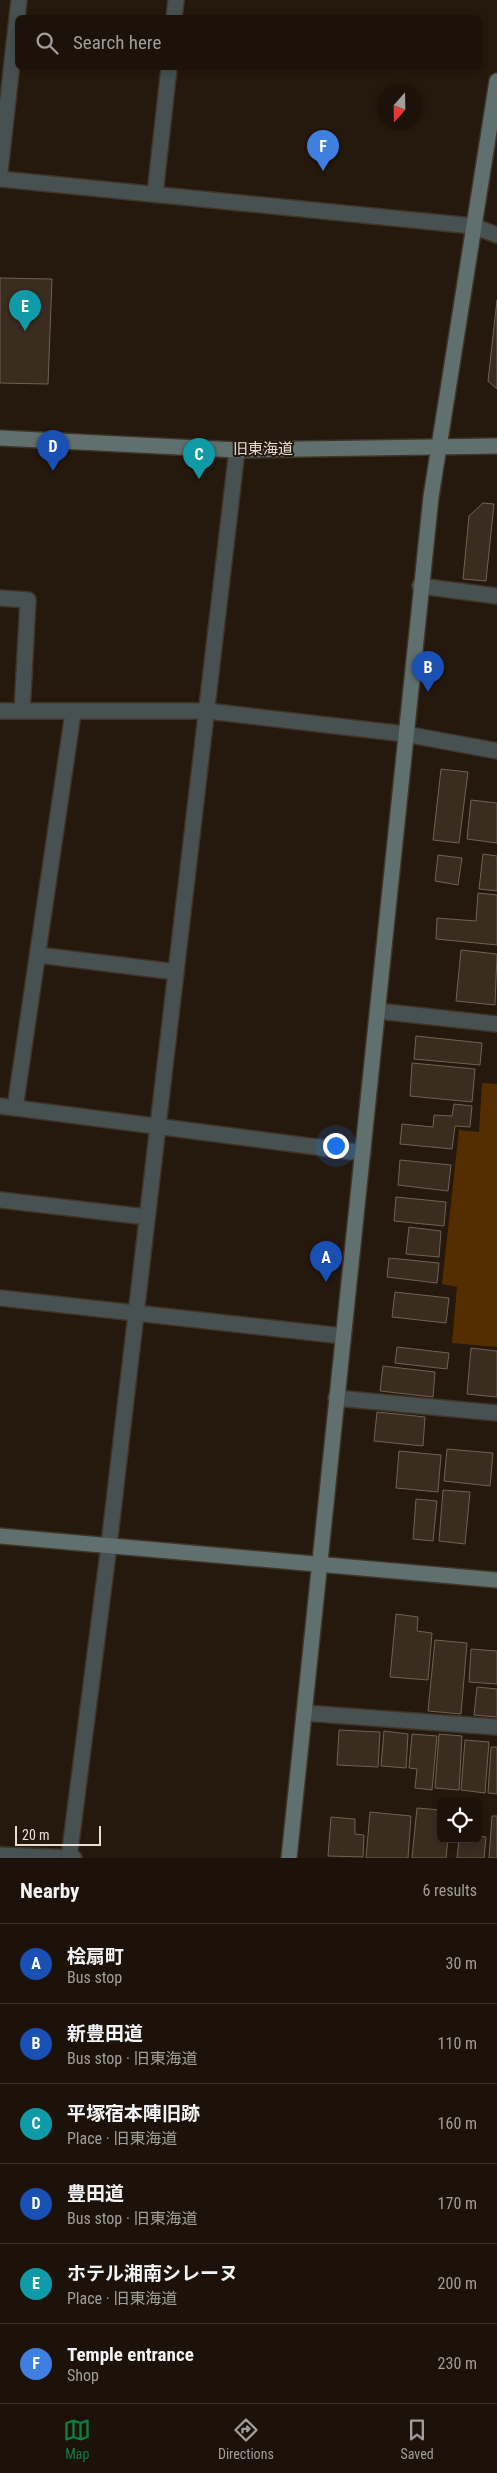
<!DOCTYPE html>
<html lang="en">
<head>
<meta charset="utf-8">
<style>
	:root { --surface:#1c1209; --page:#292017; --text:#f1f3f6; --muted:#a09e9c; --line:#3a322a; --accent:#0b8043 }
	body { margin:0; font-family:"Roboto Condensed","Noto Sans JP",sans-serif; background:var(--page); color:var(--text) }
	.controls { position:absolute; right:15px; bottom:15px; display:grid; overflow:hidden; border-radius:8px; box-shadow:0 2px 8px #0003 }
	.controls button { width:45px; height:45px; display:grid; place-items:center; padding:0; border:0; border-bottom:1px solid var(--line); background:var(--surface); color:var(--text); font:25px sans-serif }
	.compass { position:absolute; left:377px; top:85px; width:45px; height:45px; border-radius:50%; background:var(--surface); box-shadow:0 2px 8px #0003; rotate:200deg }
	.scale { position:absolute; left:15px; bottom:12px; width:86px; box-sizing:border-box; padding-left:5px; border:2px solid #e7ded6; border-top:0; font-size:14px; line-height:18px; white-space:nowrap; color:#e7ded6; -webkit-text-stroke:4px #25180c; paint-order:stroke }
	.you { position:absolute; left:335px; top:1145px; width:18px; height:18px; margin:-12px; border:4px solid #fff; border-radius:50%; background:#1a73e8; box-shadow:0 0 0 8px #1a73e833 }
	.badge { display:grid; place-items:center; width:32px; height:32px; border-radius:50%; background:var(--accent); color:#fff; font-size:16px; font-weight:700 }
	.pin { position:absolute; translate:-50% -41px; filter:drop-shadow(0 1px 2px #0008) }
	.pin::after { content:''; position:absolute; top:26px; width:18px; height:15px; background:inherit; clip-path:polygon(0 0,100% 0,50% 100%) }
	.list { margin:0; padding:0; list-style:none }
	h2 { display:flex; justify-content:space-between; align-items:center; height:65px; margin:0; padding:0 20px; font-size:21px }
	h2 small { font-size:16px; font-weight:400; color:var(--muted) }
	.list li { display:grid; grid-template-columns:32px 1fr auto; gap:15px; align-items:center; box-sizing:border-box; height:80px; padding:0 20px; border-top:1px solid var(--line) }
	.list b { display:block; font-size:19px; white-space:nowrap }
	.list p { margin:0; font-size:16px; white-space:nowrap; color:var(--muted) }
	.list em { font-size:16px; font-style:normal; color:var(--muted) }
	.icon { flex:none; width:28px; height:28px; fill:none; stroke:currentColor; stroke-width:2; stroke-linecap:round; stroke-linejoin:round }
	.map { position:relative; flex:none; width:497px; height:1858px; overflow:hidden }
	.search { position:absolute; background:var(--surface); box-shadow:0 2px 8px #0003; left:15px; right:15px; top:15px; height:55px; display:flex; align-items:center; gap:12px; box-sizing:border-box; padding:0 18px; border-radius:8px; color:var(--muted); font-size:19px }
	.sheet { height:545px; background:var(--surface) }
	nav { display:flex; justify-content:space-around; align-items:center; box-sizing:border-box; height:70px; border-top:1px solid var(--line); background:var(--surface); font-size:14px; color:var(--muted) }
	nav a { display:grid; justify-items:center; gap:2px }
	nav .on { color:var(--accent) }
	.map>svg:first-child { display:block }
	.green { fill:#552e00 }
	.building { fill:#3b2c20; stroke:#716153 }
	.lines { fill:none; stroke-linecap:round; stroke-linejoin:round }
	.lane-casing { stroke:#403428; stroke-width:18 }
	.street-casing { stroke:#403428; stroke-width:18 }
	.secondary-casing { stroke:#403428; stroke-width:18 }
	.lane { stroke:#475151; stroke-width:15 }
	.street { stroke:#475151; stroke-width:15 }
	.secondary { stroke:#5f706f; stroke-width:15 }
	.labels { text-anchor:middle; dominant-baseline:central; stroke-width:4; stroke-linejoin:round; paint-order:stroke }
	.street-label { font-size:15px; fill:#e7ded6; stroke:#25180c }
</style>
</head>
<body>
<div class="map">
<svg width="497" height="1858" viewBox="0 0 497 1858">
	<rect width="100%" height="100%" fill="#25180c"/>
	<path class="green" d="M482 1083 497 1084V1347L452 1343 457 1287 442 1284 459 1130 479 1132Z"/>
	<g class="building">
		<path d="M0 278 52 279 48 384 0 383Z"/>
		<path d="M497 300V389L488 381Z"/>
		<path d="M483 503 494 504 486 581 463 579 469 516Z"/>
		<path d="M441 769 468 772 459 843 433 840Z"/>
		<path d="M471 800 497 803V843L467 839Z"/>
		<path d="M483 854 497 856V891L479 889Z"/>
		<path d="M438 855 462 858 458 885 435 881Z"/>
		<path d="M478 893 497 895V945L436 939 437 918 476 921Z"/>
		<path d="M461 950 497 954 495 1005 456 1001Z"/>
		<path d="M416 1036 482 1043 480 1065 414 1059Z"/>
		<path d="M412 1063 475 1069 472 1102 410 1096Z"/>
		<path d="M454 1104 472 1106 470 1127 455 1126 452 1149 400 1144 402 1124 433 1127 434 1115 452 1116Z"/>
		<path d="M400 1160 451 1165 448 1191 398 1185Z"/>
		<path d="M396 1197 446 1202 444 1226 394 1221Z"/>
		<path d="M409 1227 441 1231 439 1257 406 1254Z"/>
		<path d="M389 1258 439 1263 437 1283 387 1277Z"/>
		<path d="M395 1292 449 1298 446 1323 392 1317Z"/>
		<path d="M397 1347 449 1353 447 1369 395 1363Z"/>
		<path d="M471 1348 497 1351V1397L467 1394Z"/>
		<path d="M383 1366 435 1372 433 1397 380 1391Z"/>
		<path d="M377 1412 425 1417 423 1446 374 1441Z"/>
		<path d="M447 1449 493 1453 490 1486 444 1481Z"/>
		<path d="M399 1451 441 1455 438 1492 396 1488Z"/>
		<path d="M443 1490 470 1492 465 1544 439 1541Z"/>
		<path d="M416 1499 437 1501 433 1541 413 1539Z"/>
		<path d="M396 1614 418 1617 417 1631 432 1633 428 1680 390 1677Z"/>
		<path d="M435 1640 467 1643 461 1714 428 1711Z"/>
		<path d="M471 1649 497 1651V1684L469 1682Z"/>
		<path d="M477 1687 497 1689V1717L474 1715Z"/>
		<path d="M339 1730 380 1732 378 1767 337 1765Z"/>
		<path d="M384 1731 408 1734 406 1768 381 1766Z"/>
		<path d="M412 1734 437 1736 432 1790 415 1788 417 1769 409 1768Z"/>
		<path d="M439 1734 462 1736 459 1790 435 1788Z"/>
		<path d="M465 1740 489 1742 485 1793 461 1790Z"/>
		<path d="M491 1747H497V1794L488 1793Z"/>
		<path d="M417 1808 441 1810V1839H448L446 1858H412Z"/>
		<path d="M370 1812 411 1816 408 1858H366Z"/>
		<path d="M492 1816H497V1858H489Z"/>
		<path d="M331 1817 355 1819V1834L364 1835 363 1857 328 1856Z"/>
		<path d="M478 1836 486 1837 484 1858H457L459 1839H478Z"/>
	</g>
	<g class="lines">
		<g class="lane-casing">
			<g id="lane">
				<path d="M174 18 176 0"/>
				<path d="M155 194 169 68"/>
				<path d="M420 586 497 596"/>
				<path d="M0 598 28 600 22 711"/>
				<path d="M38 955 176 972"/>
				<path d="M0 1200 147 1217"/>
				<path d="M336 1398 497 1413"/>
				<path d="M304 1713 497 1727"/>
			</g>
		</g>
		<g class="street-casing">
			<g id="street">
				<path d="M0 171 19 0"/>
				<path d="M0 179 473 226 497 235"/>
				<path d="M0 711H207L405 734 497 751"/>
				<path d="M378 1011 497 1024"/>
				<path d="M0 1106 363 1153"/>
				<path d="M15 1108 73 713"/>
				<path d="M0 1298 343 1336"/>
				<path d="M0 1855 74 1858"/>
				<path d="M69 1858 109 1545 237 450"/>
			</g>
		</g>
		<g class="secondary-casing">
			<g id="secondary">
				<path d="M0 438 237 450 497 446"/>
				<path d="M0 1536 497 1580"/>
				<path d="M289 1858 431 497 497 81"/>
			</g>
		</g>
		<use href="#lane" class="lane"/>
		<use href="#street" class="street"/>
		<use href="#secondary" class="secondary"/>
	</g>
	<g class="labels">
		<g class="street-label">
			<text x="263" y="449">旧東海道</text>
		</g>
	</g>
</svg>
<div class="controls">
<button><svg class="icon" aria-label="locate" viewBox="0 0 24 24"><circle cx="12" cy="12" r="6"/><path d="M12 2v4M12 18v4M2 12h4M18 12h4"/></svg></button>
</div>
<svg class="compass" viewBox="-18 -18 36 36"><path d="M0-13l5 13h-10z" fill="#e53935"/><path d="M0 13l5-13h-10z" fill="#a09e9c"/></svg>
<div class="scale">20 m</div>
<div class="you"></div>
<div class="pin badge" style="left:326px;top:1282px;background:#1a4fb4">A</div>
<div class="pin badge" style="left:428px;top:692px;background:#1a4fb4">B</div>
<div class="pin badge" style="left:199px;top:479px;background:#0f9aa8">C</div>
<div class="pin badge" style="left:53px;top:471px;background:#1a4fb4">D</div>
<div class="pin badge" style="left:25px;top:331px;background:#0f9aa8">E</div>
<div class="pin badge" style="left:323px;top:171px;background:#3f7fe0">F</div>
<div class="search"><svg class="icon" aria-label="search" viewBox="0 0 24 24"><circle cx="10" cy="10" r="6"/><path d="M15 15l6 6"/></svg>Search here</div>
</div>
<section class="sheet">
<h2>Nearby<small>6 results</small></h2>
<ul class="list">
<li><span class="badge" style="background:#1a4fb4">A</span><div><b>桧扇町</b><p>Bus stop</p></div><em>30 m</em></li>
<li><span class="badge" style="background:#1a4fb4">B</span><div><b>新豊田道</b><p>Bus stop · 旧東海道</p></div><em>110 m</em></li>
<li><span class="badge" style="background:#0f9aa8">C</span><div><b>平塚宿本陣旧跡</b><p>Place · 旧東海道</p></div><em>160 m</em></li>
<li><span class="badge" style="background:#1a4fb4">D</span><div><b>豊田道</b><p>Bus stop · 旧東海道</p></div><em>170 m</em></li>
<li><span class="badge" style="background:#0f9aa8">E</span><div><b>ホテル湘南シレーヌ</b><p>Place · 旧東海道</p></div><em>200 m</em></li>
<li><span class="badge" style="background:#3f7fe0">F</span><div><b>Temple entrance</b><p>Shop</p></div><em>230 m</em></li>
</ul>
</section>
<nav>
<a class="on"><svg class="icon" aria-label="map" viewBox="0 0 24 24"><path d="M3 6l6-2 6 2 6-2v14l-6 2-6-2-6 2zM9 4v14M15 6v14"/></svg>Map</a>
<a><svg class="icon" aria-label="directions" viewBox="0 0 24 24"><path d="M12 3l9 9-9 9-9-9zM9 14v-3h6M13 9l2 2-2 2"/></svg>Directions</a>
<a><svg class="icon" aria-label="saved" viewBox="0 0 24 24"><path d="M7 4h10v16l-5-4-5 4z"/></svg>Saved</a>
</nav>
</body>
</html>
